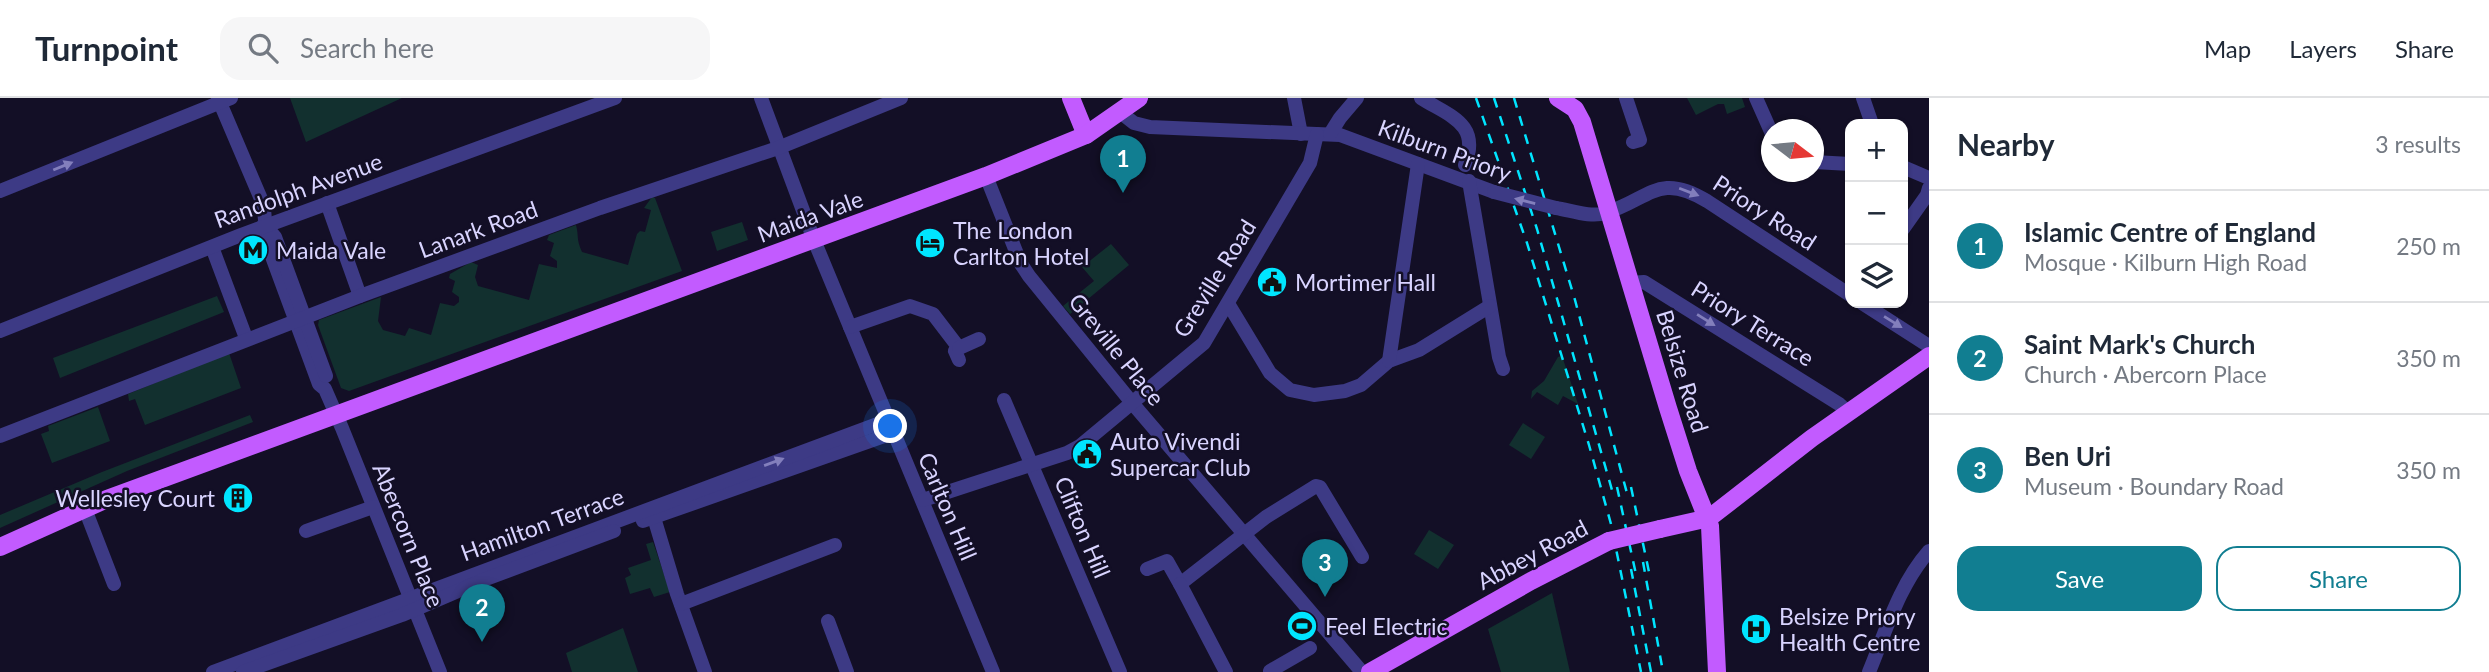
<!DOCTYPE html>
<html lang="en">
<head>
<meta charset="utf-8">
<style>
	:root { --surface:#fff; --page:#f6f6f7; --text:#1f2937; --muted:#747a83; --line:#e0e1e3; --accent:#117e91 }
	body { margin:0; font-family:Lato,sans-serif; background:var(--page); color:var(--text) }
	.controls { position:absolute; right:21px; top:21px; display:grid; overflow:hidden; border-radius:14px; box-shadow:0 2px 5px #0004 }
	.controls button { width:63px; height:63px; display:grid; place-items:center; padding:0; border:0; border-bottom:2px solid var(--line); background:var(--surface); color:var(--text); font:35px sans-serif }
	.compass { position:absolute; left:1761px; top:21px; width:63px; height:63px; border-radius:50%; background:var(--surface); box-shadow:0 2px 5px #0004; rotate:106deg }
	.you { position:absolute; left:891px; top:329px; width:24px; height:24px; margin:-18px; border:5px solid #fff; border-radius:50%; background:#1a73e8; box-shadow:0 0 0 10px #1a73e833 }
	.badge { display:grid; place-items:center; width:46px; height:46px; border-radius:50%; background:var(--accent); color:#fff; font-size:23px; font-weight:700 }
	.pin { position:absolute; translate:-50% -58px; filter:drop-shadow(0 2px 4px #0008) }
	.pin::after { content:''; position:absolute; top:37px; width:24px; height:21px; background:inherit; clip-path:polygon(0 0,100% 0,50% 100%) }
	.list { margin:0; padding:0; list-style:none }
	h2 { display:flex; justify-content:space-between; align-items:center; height:91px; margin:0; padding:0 28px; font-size:30px }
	h2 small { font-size:23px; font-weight:400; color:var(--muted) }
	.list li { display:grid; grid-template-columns:46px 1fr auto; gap:21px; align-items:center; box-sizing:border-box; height:112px; padding:0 28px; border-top:2px solid var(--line) }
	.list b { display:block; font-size:26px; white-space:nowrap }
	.list p { margin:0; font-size:23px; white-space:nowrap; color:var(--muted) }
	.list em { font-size:23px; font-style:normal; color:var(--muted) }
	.actions { display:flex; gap:14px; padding:21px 28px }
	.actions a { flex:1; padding:16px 0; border:2px solid var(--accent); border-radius:21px; text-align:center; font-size:24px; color:var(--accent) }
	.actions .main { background:var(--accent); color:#fff }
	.icon { flex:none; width:38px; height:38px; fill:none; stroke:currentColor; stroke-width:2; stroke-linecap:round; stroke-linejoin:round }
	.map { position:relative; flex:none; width:1929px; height:574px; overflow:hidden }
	header { display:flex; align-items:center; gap:42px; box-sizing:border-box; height:98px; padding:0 35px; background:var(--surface); border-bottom:2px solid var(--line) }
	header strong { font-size:33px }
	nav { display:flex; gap:38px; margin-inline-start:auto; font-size:24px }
	.search { width:490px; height:63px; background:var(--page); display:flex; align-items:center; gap:18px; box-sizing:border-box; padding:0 24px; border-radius:21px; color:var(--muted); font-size:26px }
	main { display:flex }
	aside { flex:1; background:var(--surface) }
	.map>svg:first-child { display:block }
	.green { fill:#12302f }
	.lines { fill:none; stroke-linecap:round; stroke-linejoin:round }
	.minor { stroke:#3d3a85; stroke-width:14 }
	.major { stroke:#c25bff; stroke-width:18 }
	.rail { stroke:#00e5ff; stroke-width:2.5; stroke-dasharray:10 9; stroke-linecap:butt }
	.minor-bridge { stroke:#3d3a85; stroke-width:14 }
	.major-bridge { stroke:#c25bff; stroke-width:18 }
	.oneway { fill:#837fbc }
	.labels { text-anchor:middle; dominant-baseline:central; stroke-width:5; stroke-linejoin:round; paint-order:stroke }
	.street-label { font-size:23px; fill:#d9d4ff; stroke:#130f26 }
	.poi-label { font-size:23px; fill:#d9d4ff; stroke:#130f26; text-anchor:start }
</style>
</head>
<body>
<header>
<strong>Turnpoint</strong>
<div class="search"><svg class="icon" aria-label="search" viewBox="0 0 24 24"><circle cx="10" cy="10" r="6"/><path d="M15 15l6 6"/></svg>Search here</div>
<nav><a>Map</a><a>Layers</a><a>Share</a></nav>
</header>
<main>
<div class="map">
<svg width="1929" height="574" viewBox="0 0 1929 574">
	<rect width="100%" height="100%" fill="#130f26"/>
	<g class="green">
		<path d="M290 0H402L306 44Z"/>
		<path d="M1687 0H1742L1745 9 1727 16 1724 6H1718L1696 17Z"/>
		<path d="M652 99 655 100 682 173 349 293 341 290 318 227 319 222 381 199 378 223 383 232 405 238 409 230 431 237 440 205 454 208 459 204V199L452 194 455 183 449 180 450 176 471 164 478 167 475 179 478 188 529 202 539 166 557 170V163L550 158 554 145 547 142 549 137 576 127C579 138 576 141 582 154L628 167 637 136 640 133 645 134 651 112 644 110Z"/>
		<path d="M742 124 748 142 717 153 711 134Z"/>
		<path d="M1111 146 1129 167 1070 216 1063 208 1094 183 1082 169Z"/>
		<path d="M217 198 224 214 60 280 53 260Z"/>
		<path d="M229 255 241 290 145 327 135 301 129 303 128 296Z"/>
		<path d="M1562 258 1578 306 1563 298 1558 307 1537 294 1531 301 1532 293 1544 283 1558 259Z"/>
		<path d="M98 309 110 343 52 365 41 336 49 333 48 328Z"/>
		<path d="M250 317 253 324 127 373 0 430V417L102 374Z"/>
		<path d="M1523 325 1545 339 1531 361 1509 347Z"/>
		<path d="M1429 432 1454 447 1438 471 1414 456Z"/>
		<path d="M653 444 670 494 654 499 650 490 630 496 625 480 631 477 628 470 651 462 646 446Z"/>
		<path d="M1552 495 1570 574H1501L1488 531Z"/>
		<path d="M623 530 638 574H572L566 555Z"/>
	</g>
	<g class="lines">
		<g class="minor">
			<path d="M218 0 261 101 264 111 267 145 319 286 325 291 342 330 440 574"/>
			<path d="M761 0 814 142 993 574"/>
			<path d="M1294 0 1301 36"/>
			<path d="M1421 0C1449 18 1481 25 1465 67"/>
			<path d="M1626 0 1640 42 1633 44"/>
			<path d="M1756 0 1772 36"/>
			<path d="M1863 0 1872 26"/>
			<path d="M1120 14 1134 25 1150 29 1340 37 1494 94"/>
			<path d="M1330 36 1340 20 1357 0"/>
			<path d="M1814 64 1850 66"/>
			<path d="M1903 69 1929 80"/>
			<path d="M986 78 1021 166 1029 178 1133 306 1362 574"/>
			<path d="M1469 83 1499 259 1503 271"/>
			<path d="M0 93 231 0"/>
			<path d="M327 105 360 198"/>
			<path d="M1556 110C1570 112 1591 120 1605 115 1649 102 1658 73 1707 103L1850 197"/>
			<path d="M264 126 275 139 326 278"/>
			<path d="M1903 131 1927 97 1929 90"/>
			<path d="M212 149 246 240"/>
			<path d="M1630 185 1644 184 1799 281 1839 306 1849 315"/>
			<path d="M1862 205 1929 248"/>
			<path d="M1229 207 1270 275 1290 292 1314 297 1345 293 1361 287 1389 263 1419 252 1490 208"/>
			<path d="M850 229 910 208 933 216 959 250 955 253 959 262"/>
			<path d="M0 233 241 137 615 0"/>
			<path d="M959 250 979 241"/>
			<path d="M1389 263 1418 66"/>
			<path d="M1004 302 1120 574"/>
			<path d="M0 338 360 198 600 110 778 50 901 0"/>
			<path d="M923 402 1067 355 1080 348 1204 245 1310 65 1317 36"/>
			<path d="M85 411 114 486"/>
			<path d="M652 413 677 496 705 574"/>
			<path d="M643 423 893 335"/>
			<path d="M306 433 373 409"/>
			<path d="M1147 471 1167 463 1180 486 1266 419 1316 388 1320 389 1362 459"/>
			<path d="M1180 486 1226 574"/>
			<path d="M681 506 835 447"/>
			<path d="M828 523 847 574"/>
			<path d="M1270 573 1310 550"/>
			<path d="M213 574 888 322"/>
			<path d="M243 574 402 517 486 481 614 433"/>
			<path d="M1869 574C1886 533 1899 487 1929 453"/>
		</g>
		<g class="major">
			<path d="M1071 0 1086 37"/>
			<path d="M1558 0 1575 11 1582 24 1668 310 1688 373 1710 428 1717 574"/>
			<path d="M1660 431 1700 422 1713 417 1812 340 1929 258"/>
			<path d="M0 449 107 401 986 78 1086 37 1139 0"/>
			<path d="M1370 574 1531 483 1609 443"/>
		</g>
		<g class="rail">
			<path d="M1476 0 1527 145 1589 347 1611 426 1641 574"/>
			<path d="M1494 0 1537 131 1614 399"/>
			<path d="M1514 0 1575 202 1628 399"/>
			<path d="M1617 389 1637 481"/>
			<path d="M1631 389 1649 474"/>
			<path d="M1643 464 1663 574"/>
			<path d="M1631 471 1651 574"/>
		</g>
		<path class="minor-bridge" d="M1494 94 1556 110"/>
		<path class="major-bridge" d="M1609 443 1660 431"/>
	</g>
	<defs><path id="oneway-solid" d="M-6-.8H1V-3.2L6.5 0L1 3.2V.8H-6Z" transform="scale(1.75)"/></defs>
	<g class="oneway">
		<use href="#oneway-solid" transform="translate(63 68) rotate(-22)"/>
		<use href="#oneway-solid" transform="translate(1689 94) rotate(21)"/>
		<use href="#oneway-solid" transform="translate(1525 103) rotate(-166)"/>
		<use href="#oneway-solid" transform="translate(1706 222) rotate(32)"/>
		<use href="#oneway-solid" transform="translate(1893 224) rotate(32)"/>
		<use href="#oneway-solid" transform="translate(774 364) rotate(-20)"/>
	</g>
	<defs>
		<g id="hotel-disc" transform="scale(1.575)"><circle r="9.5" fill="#00e5ff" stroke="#130f26"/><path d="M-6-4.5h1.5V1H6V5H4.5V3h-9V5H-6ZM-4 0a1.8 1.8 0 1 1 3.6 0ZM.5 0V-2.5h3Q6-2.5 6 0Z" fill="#111"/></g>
		<g id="metro-disc" transform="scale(1.575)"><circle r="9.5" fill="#00e5ff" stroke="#130f26"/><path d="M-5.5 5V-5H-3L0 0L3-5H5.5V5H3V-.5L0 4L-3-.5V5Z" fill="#111"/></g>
		<g id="civic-disc" transform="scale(1.575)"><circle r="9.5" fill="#00e5ff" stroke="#130f26"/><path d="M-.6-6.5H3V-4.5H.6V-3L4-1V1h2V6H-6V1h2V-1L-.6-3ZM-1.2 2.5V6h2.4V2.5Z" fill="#111"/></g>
		<g id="building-disc" transform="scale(1.575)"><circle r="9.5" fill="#00e5ff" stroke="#130f26"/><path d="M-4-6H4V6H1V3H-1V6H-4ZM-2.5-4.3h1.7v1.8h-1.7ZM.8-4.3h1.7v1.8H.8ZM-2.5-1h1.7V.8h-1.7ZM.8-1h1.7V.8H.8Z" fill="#111"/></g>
		<g id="stadium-disc" transform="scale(1.575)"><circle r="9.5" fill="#00e5ff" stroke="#130f26"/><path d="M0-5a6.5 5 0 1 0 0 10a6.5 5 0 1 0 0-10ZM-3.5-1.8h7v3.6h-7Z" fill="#111"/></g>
		<g id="hospital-disc" transform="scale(1.575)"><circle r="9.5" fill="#00e5ff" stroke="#130f26"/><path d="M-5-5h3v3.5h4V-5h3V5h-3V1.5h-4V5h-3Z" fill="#111"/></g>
	</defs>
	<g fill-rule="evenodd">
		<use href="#hotel-disc" x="930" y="145"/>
		<use href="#metro-disc" x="253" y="152"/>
		<use href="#civic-disc" x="1272" y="184"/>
		<use href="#civic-disc" x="1087" y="356"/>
		<use href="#building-disc" x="238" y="400"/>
		<use href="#stadium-disc" x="1302" y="528"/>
		<use href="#hospital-disc" x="1756" y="531"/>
	</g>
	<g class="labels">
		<g class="street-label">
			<text transform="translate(1445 52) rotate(20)">Kilburn Priory</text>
			<text transform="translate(298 92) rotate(-20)">Randolph Avenue</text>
			<text transform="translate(1765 114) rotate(33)">Priory Road</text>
			<text transform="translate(810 118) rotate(-20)">Maida Vale</text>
			<text transform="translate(478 131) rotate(-20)">Lanark Road</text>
			<text transform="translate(1214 180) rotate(-58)">Greville Road</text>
			<text transform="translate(1753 225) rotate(32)">Priory Terrace</text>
			<text transform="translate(1117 251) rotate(51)">Greville Place</text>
			<text transform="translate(1683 273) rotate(73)">Belsize Road</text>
			<text transform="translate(948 408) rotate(67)">Carlton Hill</text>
			<text transform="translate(542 426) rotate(-20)">Hamilton Terrace</text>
			<text transform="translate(1083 429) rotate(67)">Clifton Hill</text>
			<text transform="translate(409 437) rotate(68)">Abercorn Place</text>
			<text transform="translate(1532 456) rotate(-28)">Abbey Road</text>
		</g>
		<g class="poi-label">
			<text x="953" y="132">The London<tspan x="953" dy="26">Carlton Hotel</tspan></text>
			<text x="276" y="152">Maida Vale</text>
			<text x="1295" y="184">Mortimer Hall</text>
			<text x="1110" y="343">Auto Vivendi<tspan x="1110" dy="26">Supercar Club</tspan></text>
			<text x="215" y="400" text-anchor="end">Wellesley Court</text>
			<text x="1779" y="518">Belsize Priory<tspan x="1779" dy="26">Health Centre</tspan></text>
			<text x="1325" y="528">Feel Electric</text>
		</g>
	</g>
</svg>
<div class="controls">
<button>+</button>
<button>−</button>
<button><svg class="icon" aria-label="layers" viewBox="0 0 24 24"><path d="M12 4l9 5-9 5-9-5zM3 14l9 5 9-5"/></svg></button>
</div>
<svg class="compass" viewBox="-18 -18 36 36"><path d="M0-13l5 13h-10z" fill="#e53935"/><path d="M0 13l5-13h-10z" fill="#747a83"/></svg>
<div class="you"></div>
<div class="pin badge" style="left:1123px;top:95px">1</div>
<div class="pin badge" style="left:482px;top:544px">2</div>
<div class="pin badge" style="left:1325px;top:499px">3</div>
</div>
<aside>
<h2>Nearby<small>3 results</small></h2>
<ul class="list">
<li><span class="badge">1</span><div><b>Islamic Centre of England</b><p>Mosque · Kilburn High Road</p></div><em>250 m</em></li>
<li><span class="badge">2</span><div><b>Saint Mark's Church</b><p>Church · Abercorn Place</p></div><em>350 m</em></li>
<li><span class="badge">3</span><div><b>Ben Uri</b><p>Museum · Boundary Road</p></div><em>350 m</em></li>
</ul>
<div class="actions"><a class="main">Save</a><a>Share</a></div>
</aside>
</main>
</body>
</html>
